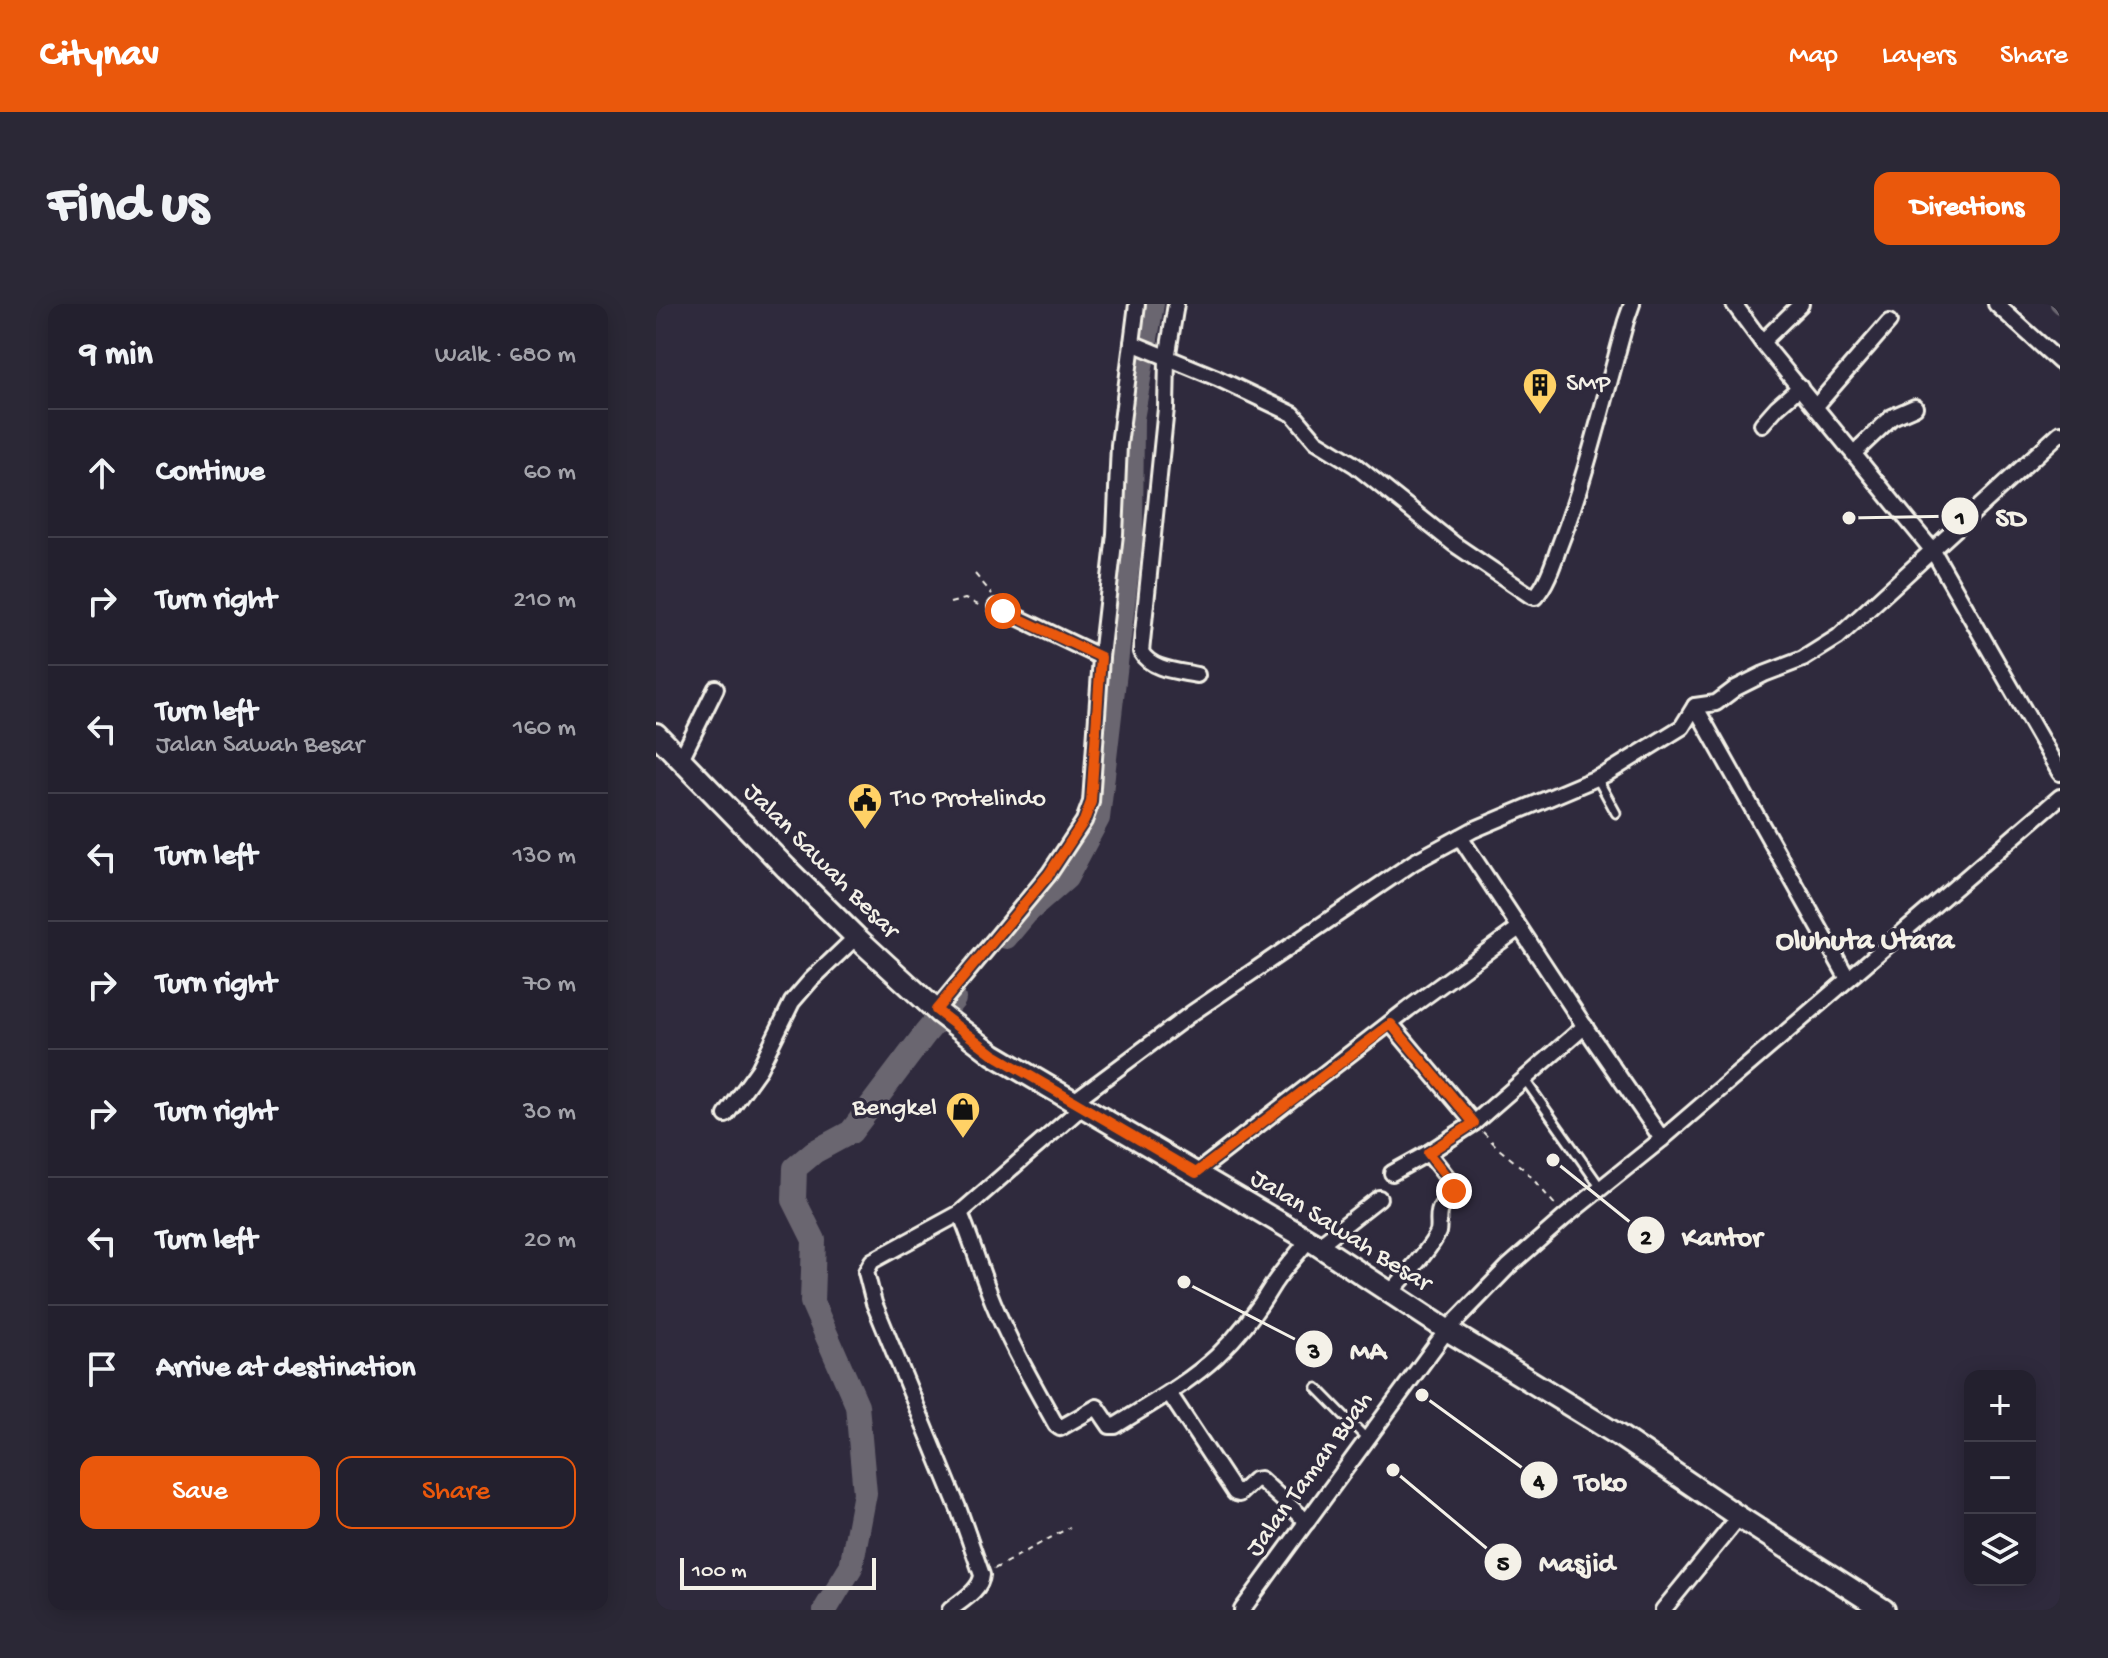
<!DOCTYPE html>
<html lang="en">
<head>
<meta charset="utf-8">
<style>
	:root { --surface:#23202e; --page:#2b2836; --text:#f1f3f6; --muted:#a3a3aa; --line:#403e4a; --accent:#ea580c }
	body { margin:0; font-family:"Gochi Hand",sans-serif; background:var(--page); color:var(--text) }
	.controls { position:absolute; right:24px; bottom:24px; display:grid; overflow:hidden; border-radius:16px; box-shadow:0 4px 20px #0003 }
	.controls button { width:72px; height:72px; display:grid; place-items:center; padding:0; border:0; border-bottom:2px solid var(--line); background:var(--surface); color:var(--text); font:40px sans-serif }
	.scale { position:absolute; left:24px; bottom:20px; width:196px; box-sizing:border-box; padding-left:8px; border:4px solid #f4f1e8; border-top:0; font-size:22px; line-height:28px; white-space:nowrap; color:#f4f1e8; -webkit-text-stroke:6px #2f2a3d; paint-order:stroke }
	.stop { position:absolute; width:24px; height:24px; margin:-18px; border:6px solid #ea580c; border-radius:50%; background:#fff }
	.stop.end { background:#ea580c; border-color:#fff; box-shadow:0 2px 8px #0008 }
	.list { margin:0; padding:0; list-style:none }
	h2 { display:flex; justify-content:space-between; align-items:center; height:104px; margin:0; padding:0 32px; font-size:34px }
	h2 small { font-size:26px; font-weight:400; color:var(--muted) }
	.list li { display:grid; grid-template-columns:52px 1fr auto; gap:24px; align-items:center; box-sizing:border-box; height:128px; padding:0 32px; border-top:2px solid var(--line) }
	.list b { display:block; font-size:30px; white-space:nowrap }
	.list p { margin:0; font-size:26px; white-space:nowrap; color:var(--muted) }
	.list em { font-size:26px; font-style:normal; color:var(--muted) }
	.actions { display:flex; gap:16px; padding:24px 32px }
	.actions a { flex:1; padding:18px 0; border:2px solid var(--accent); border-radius:16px; text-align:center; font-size:28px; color:var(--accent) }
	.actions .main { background:var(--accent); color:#fff }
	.icon { flex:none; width:44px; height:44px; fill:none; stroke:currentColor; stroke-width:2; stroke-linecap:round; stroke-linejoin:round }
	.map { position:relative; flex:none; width:1404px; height:1306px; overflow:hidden; border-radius:16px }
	header { display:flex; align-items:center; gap:48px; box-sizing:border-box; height:112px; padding:0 40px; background:var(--accent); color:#fff }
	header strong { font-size:38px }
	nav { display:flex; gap:44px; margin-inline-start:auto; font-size:28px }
	.intro { display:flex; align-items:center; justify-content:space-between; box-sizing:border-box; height:192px; padding:0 48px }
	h1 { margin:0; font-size:56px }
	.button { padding:20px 36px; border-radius:16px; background:var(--accent); color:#fff; font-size:28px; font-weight:700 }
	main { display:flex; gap:48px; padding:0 48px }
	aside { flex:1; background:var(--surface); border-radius:16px; box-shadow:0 4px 20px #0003 }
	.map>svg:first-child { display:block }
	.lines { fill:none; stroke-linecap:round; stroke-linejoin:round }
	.canal { stroke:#6a6670; stroke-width:14 }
	.river { stroke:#6a6670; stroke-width:24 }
	.lane-casing { stroke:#f4f1e8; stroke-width:13 }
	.street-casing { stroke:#f4f1e8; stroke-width:20 }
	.secondary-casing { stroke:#f4f1e8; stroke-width:26 }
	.path { stroke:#f4f1e8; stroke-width:2; stroke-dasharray:6 6; stroke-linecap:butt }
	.lane { stroke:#2f2a3d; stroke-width:7 }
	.street { stroke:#2f2a3d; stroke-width:14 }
	.secondary { stroke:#2f2a3d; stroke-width:20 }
	.route { stroke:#ea580c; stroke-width:10 }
	.labels { text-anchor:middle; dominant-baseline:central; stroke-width:7; stroke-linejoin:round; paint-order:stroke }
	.poi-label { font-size:26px; fill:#f4f1e8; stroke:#2f2a3d; text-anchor:start }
	.street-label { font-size:26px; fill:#f4f1e8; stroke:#2f2a3d }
	.quarter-label { font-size:30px; font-weight:bold; fill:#f4f1e8; stroke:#2f2a3d }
	.leader { fill:none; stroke:#f4f1e8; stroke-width:3 }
	.callout-dot { fill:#f4f1e8; stroke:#2f2a3d; stroke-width:3 }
	.mark-label { font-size:24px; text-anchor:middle; font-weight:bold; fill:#111 }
	.callout-label { font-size:28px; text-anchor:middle; font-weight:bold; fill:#f4f1e8; stroke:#2f2a3d; stroke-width:7; stroke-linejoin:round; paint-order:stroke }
</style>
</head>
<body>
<header>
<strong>Citynav</strong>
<nav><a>Map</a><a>Layers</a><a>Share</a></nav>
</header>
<div class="intro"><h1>Find us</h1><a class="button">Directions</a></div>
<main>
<aside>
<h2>9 min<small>Walk · 680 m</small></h2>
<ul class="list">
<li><svg class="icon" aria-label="ahead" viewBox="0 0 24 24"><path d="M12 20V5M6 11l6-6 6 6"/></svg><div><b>Continue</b></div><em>60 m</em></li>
<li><svg class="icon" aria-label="right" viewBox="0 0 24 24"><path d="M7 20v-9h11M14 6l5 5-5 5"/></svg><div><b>Turn right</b></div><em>210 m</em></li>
<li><svg class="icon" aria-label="left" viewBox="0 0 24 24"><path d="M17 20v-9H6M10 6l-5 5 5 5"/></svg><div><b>Turn left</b><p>Jalan Sawah Besar</p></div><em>160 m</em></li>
<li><svg class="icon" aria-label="left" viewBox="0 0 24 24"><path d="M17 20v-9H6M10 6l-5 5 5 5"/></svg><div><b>Turn left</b></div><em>130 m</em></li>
<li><svg class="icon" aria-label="right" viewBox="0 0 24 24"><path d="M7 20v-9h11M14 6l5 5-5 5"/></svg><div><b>Turn right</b></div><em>70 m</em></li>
<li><svg class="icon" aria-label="right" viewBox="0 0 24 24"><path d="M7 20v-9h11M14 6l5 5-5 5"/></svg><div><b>Turn right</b></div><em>30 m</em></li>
<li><svg class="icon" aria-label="left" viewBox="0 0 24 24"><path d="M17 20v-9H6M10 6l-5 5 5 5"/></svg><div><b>Turn left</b></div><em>20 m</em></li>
<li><svg class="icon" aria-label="arrive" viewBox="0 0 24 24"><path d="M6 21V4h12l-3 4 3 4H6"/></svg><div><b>Arrive at destination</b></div></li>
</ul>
<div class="actions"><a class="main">Save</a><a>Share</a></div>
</aside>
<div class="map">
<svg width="1404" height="1306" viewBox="0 0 1404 1306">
	<rect width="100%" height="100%" fill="#2f2a3d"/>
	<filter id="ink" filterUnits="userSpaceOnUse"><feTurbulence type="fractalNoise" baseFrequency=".0125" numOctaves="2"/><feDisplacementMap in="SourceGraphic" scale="16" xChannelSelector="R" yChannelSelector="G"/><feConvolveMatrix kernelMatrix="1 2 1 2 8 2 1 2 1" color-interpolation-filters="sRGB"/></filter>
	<g filter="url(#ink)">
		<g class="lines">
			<path class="canal" d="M1401 0 1404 3"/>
			<g class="river">
				<path d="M350 633 370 609 410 574 442 514 475 230 476 115 496 0"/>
				<path d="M169 1306 195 1263 209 1189 201 1101 156 998 158 936 138 896 139 864 158 848 195 828 269 730 298 695"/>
			</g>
			<g class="lane-casing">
				<g id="lane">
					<path d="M941 474 960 509"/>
					<path d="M869 776 945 884"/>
					<path d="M661 1084 711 1135"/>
				</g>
			</g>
			<g class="street-casing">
				<g id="street">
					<path d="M520 0 511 55 510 104 485 348C495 366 522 367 541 371"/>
					<path d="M1078 0 1106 38 1277 247 1404 469"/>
					<path d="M1340 0 1404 58"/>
					<path d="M1106 38 1145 0"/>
					<path d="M476 39 481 0"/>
					<path d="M1160 102 1233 18"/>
					<path d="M1106 120 1121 103 1144 83"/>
					<path d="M1198 149 1236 113 1259 103"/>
					<path d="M340 303 445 353"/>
					<path d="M1039 402 1192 675"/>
					<path d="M25 455 60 384"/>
					<path d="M804 533 933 729 1006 835"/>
					<path d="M280 706 393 570 428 517 435 498 445 353 459 230 463 141 476 39 561 74 637 110 660 137 699 161 798 240 875 292 879 293C891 280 897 260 903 243 931 170 949 92 970 17L976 0"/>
					<path d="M735 720 818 819"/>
					<path d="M418 797 536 709 758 558 817 526 950 470 1026 423 1039 402 1060 399 1080 384 1108 370 1147 355 1182 333 1404 129"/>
					<path d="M70 811 103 765 136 698 155 676 200 633"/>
					<path d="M540 869 752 705 863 624"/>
					<path d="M736 869 772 849"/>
					<path d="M304 909C317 939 325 969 337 998 354 1040 378 1081 400 1121L404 1124 441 1103 454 1122H459C494 1100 531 1080 561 1052 584 1030 602 1006 618 979 628 964 642 950 653 935"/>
					<path d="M663 941 723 894"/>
					<path d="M735 988C747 974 776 944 782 928 784 920 780 911 785 903 790 895 797 891 798 882L772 849 818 819 929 722"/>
					<path d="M513 1089 579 1189 583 1190 598 1176 604 1175 651 1218"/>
					<path d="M294 1306C305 1297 325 1286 326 1271L303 1206 218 999 210 968 216 957 304 909 426 803"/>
					<path d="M586 1306 791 1026 852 963 909 913 1006 835 1404 493"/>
					<path d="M1007 1306 1083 1213"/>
				</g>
			</g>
			<g class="secondary-casing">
				<path id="secondary" d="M0 430 130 564 200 633 283 709 337 750 660 940 791 1026 962 1131 1083 1213 1228 1306"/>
			</g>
			<g class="path">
				<path d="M319 270 336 290"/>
				<path d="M294 299 309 295 325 302"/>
				<path d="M827 828 843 845 870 867 901 903"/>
				<path d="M338 1265 414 1223"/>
			</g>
			<use href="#lane" class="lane"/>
			<use href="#street" class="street"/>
			<use href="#secondary" class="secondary"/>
		</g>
	</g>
	<g class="lines" filter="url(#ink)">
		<path class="route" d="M347 307 445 353 435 498 428 517 393 570 280 706 337 750 540 869 735 720 818 819 772 849 798 882V887"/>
	</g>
	<defs>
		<g id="building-pin" transform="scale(1.8)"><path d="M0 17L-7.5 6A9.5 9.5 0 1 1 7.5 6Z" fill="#ffd166" stroke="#2f2a3d"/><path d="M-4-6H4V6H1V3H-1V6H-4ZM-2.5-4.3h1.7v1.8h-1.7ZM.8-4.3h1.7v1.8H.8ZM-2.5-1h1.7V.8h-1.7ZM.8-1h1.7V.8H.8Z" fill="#111"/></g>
		<g id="civic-pin" transform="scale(1.8)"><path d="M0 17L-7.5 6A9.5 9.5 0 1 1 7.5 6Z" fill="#ffd166" stroke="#2f2a3d"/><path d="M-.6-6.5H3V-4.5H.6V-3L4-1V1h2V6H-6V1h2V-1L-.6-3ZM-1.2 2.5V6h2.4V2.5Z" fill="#111"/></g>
		<g id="shop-pin" transform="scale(1.8)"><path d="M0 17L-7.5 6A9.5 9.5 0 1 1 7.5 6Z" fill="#ffd166" stroke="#2f2a3d"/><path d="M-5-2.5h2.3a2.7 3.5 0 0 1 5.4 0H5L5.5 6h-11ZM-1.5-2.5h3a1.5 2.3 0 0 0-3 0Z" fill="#111"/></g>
	</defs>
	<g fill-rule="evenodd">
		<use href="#building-pin" x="884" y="81"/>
		<use href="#civic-pin" x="209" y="496"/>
		<use href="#shop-pin" x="307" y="805"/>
	</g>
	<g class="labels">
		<g class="poi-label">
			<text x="910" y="81">SMP</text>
			<text x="235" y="496">T10 Protelindo</text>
			<text x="281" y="805" text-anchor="end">Bengkel</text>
		</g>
		<g class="street-label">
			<text transform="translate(164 558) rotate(45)">Jalan Sawah Besar</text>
			<text transform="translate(684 928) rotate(32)">Jalan Sawah Besar</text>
			<text transform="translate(655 1171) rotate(-54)">Jalan Taman Buah</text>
		</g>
		<g class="quarter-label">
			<text x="1209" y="638">Oluhuta Utara</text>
		</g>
	</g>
	<path class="leader" d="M1193 214L1304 212M897 856L990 931M528 978L658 1045M766 1091L883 1176M737 1166L847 1258"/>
	<g class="callout-dot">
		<circle cx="1193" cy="214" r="8"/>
		<circle cx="897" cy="856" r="8"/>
		<circle cx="528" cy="978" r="8"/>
		<circle cx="766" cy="1091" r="8"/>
		<circle cx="737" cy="1166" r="8"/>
		<circle cx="1304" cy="212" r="20"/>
		<circle cx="990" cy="931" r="20"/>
		<circle cx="658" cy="1045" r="20"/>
		<circle cx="883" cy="1176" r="20"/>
		<circle cx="847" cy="1258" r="20"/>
	</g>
	<g class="mark-label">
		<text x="1304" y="220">1</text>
		<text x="990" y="940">2</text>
		<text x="658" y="1054">3</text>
		<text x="883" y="1184">4</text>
		<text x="847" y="1266">5</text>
	</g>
	<g class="callout-label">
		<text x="1355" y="222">SD</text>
		<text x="1066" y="941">Kantor</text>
		<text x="712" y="1055">MA</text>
		<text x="945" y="1186">Toko</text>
		<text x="921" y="1267">Masjid</text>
	</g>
</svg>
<div class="controls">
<button>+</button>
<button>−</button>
<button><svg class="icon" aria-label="layers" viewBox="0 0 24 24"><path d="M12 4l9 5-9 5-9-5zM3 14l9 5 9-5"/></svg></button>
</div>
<div class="scale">100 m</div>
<div class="stop" style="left:347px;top:307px"></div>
<div class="stop end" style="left:798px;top:887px"></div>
</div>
</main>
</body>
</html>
